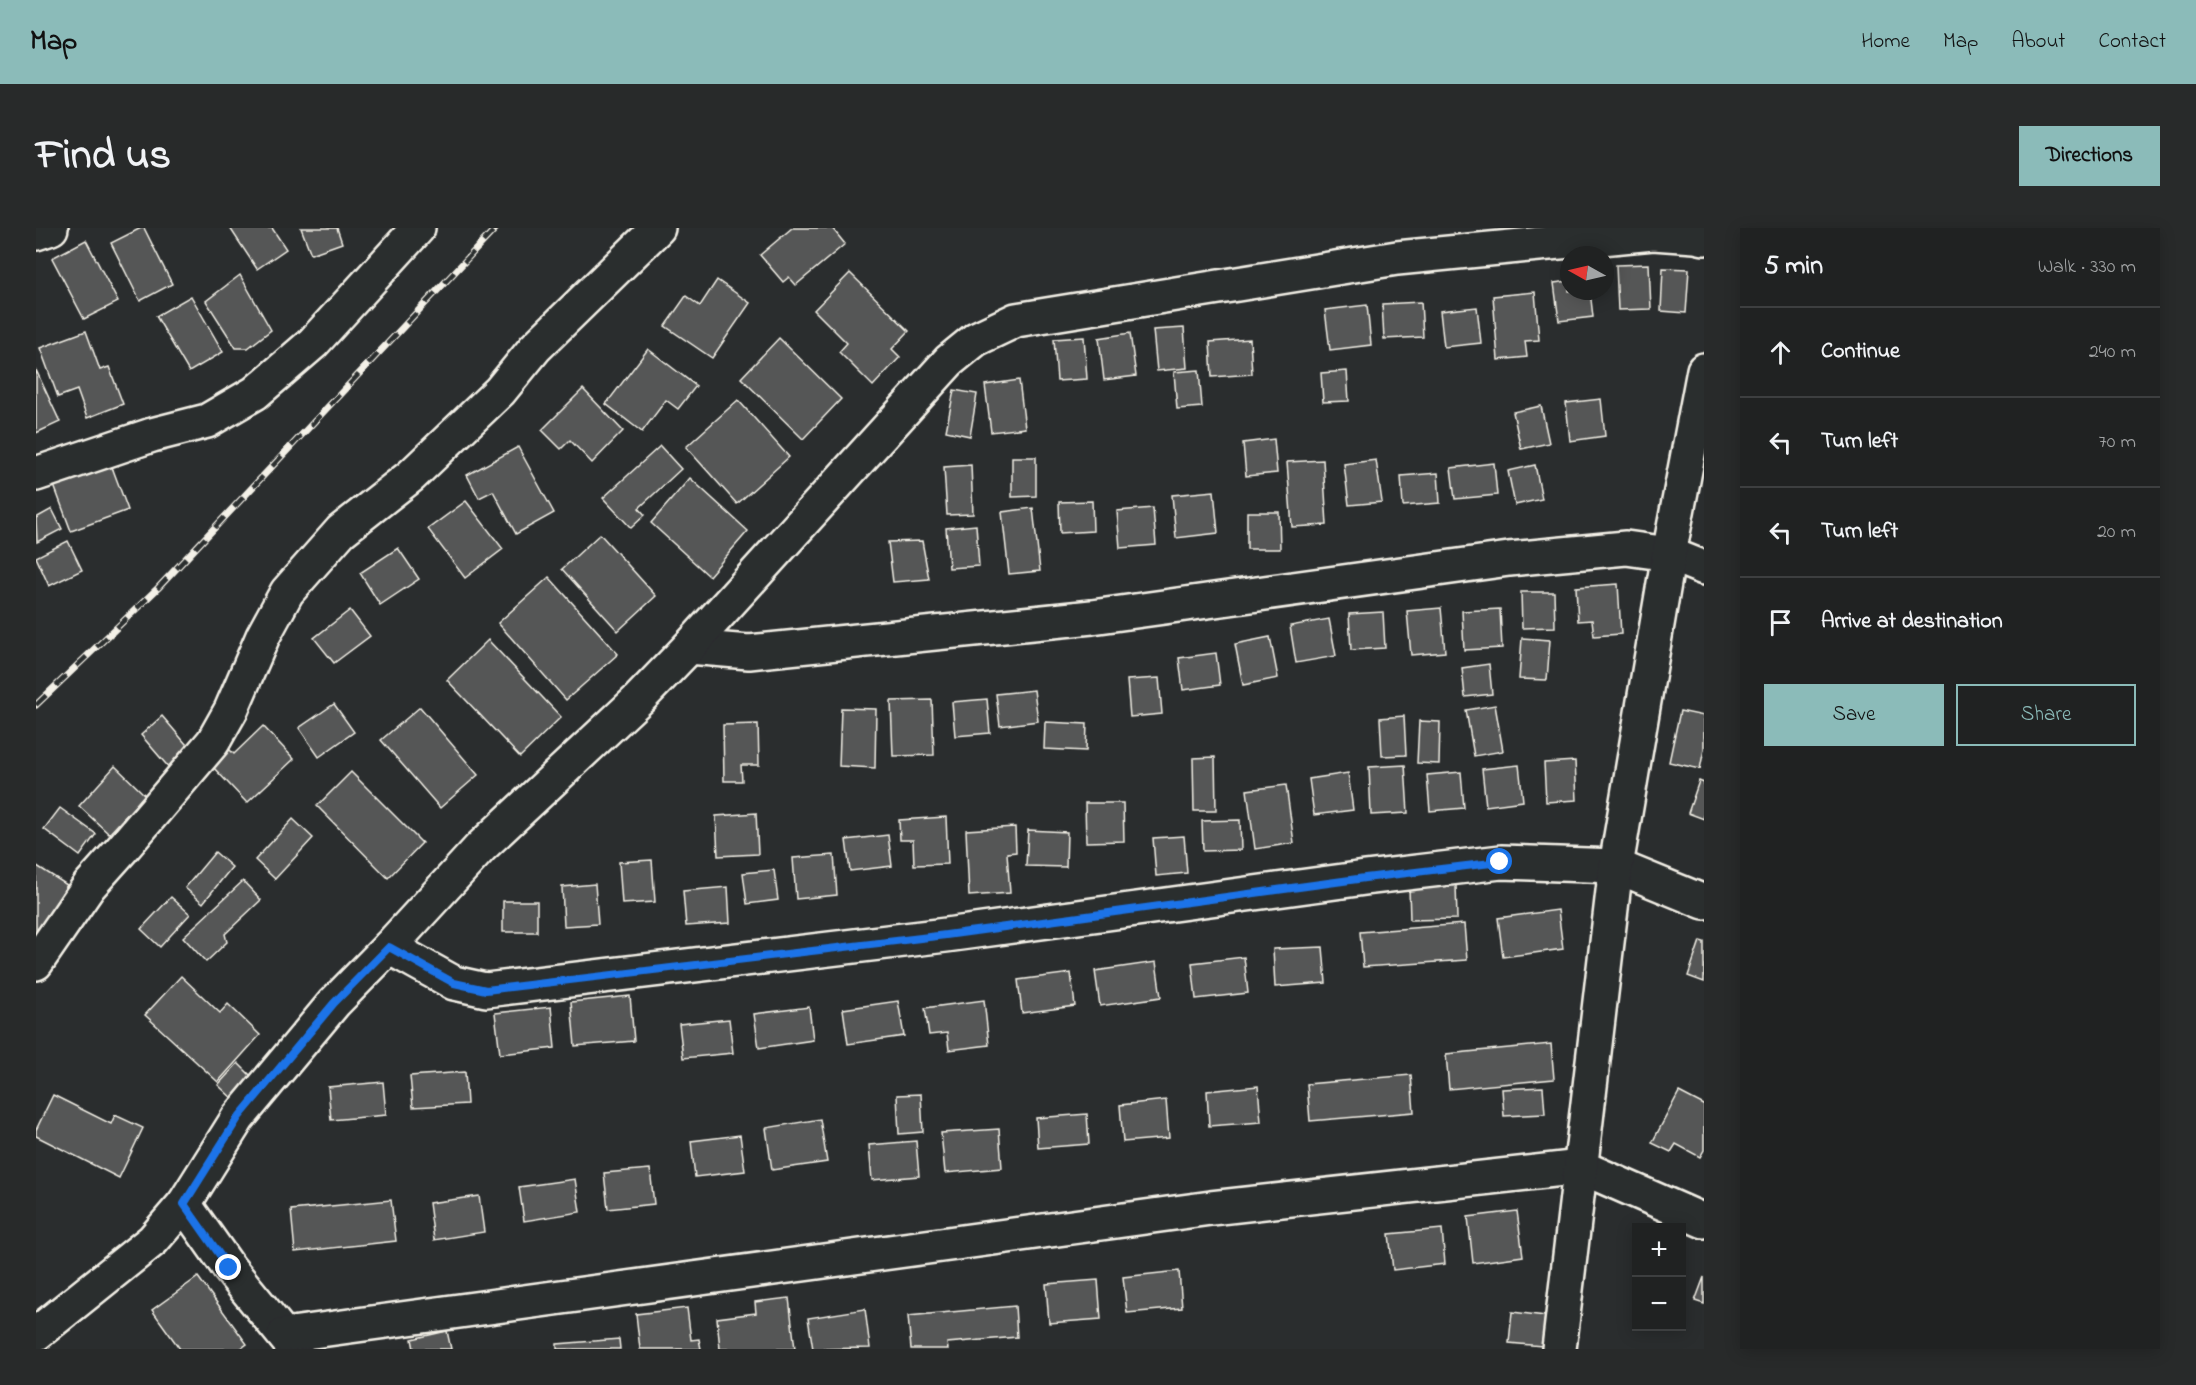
<!DOCTYPE html>
<html lang="en">
<head>
<meta charset="utf-8">
<style>
	:root { --surface:#202222; --page:#282a2a; --text:#f1f3f6; --muted:#a2a4a5; --line:#3d3f40; --accent:#8bbbb9 }
	body { margin:0; font-family:"Indie Flower",sans-serif; background:var(--page); color:var(--text) }
	.controls { position:absolute; right:18px; bottom:18px; display:grid; overflow:hidden; border-radius:0px; box-shadow:0 3px 15px #0003 }
	.controls button { width:54px; height:54px; display:grid; place-items:center; padding:0; border:0; border-bottom:2px solid var(--line); background:var(--surface); color:var(--text); font:30px sans-serif }
	.compass { position:absolute; left:1524px; top:18px; width:54px; height:54px; border-radius:50%; background:var(--surface); box-shadow:0 3px 15px #0003; rotate:278deg }
	.stop { position:absolute; width:18px; height:18px; margin:-14px; border:4px solid #1a73e8; border-radius:50%; background:#fff }
	.stop.end { background:#1a73e8; border-color:#fff; box-shadow:0 2px 6px #0008 }
	.list { margin:0; padding:0; list-style:none }
	h2 { display:flex; justify-content:space-between; align-items:center; height:78px; margin:0; padding:0 24px; font-size:26px }
	h2 small { font-size:20px; font-weight:400; color:var(--muted) }
	.list li { display:grid; grid-template-columns:39px 1fr auto; gap:18px; align-items:center; box-sizing:border-box; height:90px; padding:0 24px; border-top:2px solid var(--line) }
	.list b { display:block; font-size:22px; white-space:nowrap }
	.list em { font-size:20px; font-style:normal; color:var(--muted) }
	.actions { display:flex; gap:12px; padding:18px 24px }
	.actions a { flex:1; padding:14px 0; border:2px solid var(--accent); border-radius:0px; text-align:center; font-size:21px; color:var(--accent) }
	.actions .main { background:var(--accent); color:#111 }
	.icon { flex:none; width:33px; height:33px; fill:none; stroke:currentColor; stroke-width:2; stroke-linecap:round; stroke-linejoin:round }
	.map { position:relative; flex:none; width:1668px; height:1121px; overflow:hidden; border-radius:0px }
	header { display:flex; align-items:center; gap:36px; box-sizing:border-box; height:84px; padding:0 30px; background:var(--accent); color:#111 }
	header strong { font-size:28px }
	nav { display:flex; gap:33px; margin-inline-start:auto; font-size:21px }
	.intro { display:flex; align-items:center; justify-content:space-between; box-sizing:border-box; height:144px; padding:0 36px }
	h1 { margin:0; font-size:42px }
	.button { padding:15px 27px; border-radius:0px; background:var(--accent); color:#111; font-size:21px; font-weight:700 }
	main { display:flex; gap:36px; padding:0 36px }
	aside { flex:1; background:var(--surface); border-radius:0px; box-shadow:0 3px 15px #0003 }
	.map>svg:first-child { display:block }
	.building { fill:#555756; stroke:#f4f1e8; stroke-width:1.5 }
	.lines { fill:none; stroke-linecap:round; stroke-linejoin:round }
	.street-casing { stroke:#f4f1e8; stroke-width:38 }
	.street { stroke:#2a2d2e; stroke-width:33 }
	.rail-casing { stroke:#f4f1e8; stroke-width:7 }
	.rail { stroke:#2a2d2e; stroke-width:4.5; stroke-dasharray:14; stroke-linecap:butt }
	.route { stroke:#1a73e8; stroke-width:8 }
</style>
</head>
<body>
<header>
<strong>Map</strong>
<nav><a>Home</a><a>Map</a><a>About</a><a>Contact</a></nav>
</header>
<div class="intro"><h1>Find us</h1><a class="button">Directions</a></div>
<main>
<div class="map">
<svg width="1668" height="1121" viewBox="0 0 1668 1121">
	<rect width="100%" height="100%" fill="#2a2d2e"/>
	<filter id="ink" filterUnits="userSpaceOnUse"><feTurbulence type="fractalNoise" baseFrequency=".0167" numOctaves="2"/><feDisplacementMap in="SourceGraphic" scale="12" xChannelSelector="R" yChannelSelector="G"/><feConvolveMatrix kernelMatrix="1 2 1 2 8 2 1 2 1" color-interpolation-filters="sRGB"/></filter>
	<g filter="url(#ink)">
		<g class="building">
			<path d="M105 0H108L136 56 104 73 75 15Z"/>
			<path d="M194 0H236L250 21 221 41Z"/>
			<path d="M265 0H301L306 15 275 26Z"/>
			<path d="M756 0H796L809 16 760 57 753 49 747 54 724 27Z"/>
			<path d="M50 12 82 74 48 91 16 30Z"/>
			<path d="M1613 36 1615 81 1582 82 1580 37Z"/>
			<path d="M1627 40 1653 41 1650 85 1625 83Z"/>
			<path d="M814 45 873 103 856 121 864 129 837 158 803 124 811 115 778 82Z"/>
			<path d="M204 47 235 102 212 120H200L170 73Z"/>
			<path d="M681 52 714 75 676 130 629 98 650 68 664 78Z"/>
			<path d="M1533 53V63H1554L1557 89 1523 93 1518 55Z"/>
			<path d="M1499 64 1503 112 1489 113 1491 129 1462 132 1457 68Z"/>
			<path d="M155 68 187 124 153 144 120 88Z"/>
			<path d="M1385 74 1387 109 1348 111 1346 76Z"/>
			<path d="M1331 77 1335 117 1294 122 1289 82Z"/>
			<path d="M1441 79 1445 115 1408 119 1404 83Z"/>
			<path d="M1148 100 1151 140 1121 143 1117 102Z"/>
			<path d="M50 103 64 142 73 139 87 176 51 190 41 162 22 169 4 120Z"/>
			<path d="M1094 105 1100 148 1068 152 1063 110Z"/>
			<path d="M1048 109 1051 151 1021 153 1018 111Z"/>
			<path d="M743 110 805 171 767 211 705 150Z"/>
			<path d="M1214 111 1216 146 1176 149 1174 114Z"/>
			<path d="M612 121 660 158 642 181 630 172 606 204 570 176Z"/>
			<path d="M0 142 24 194 0 205Z"/>
			<path d="M1163 142 1166 179 1141 181 1138 144Z"/>
			<path d="M1311 143 1313 173 1287 174 1285 145Z"/>
			<path d="M983 152 989 200 955 204 949 157Z"/>
			<path d="M547 161 587 203 556 235 534 212 525 221 506 202Z"/>
			<path d="M918 162 941 166 934 208 910 203Z"/>
			<path d="M1565 171 1569 208 1534 213 1530 175Z"/>
			<path d="M702 172 753 229 701 276 650 219Z"/>
			<path d="M1505 178 1513 215 1485 221 1477 184Z"/>
			<path d="M1238 211 1241 245 1210 248 1207 215Z"/>
			<path d="M624 218 645 241 603 280 609 287 595 300 567 270Z"/>
			<path d="M482 219 518 285 480 306 457 263 443 270 431 247Z"/>
			<path d="M976 229H1000V268L976 269Z"/>
			<path d="M73 231 92 282 35 303 16 252Z"/>
			<path d="M1287 232 1291 297 1256 299 1251 234Z"/>
			<path d="M1340 232 1346 274 1313 277 1308 236Z"/>
			<path d="M1458 235 1461 267 1419 271 1415 240Z"/>
			<path d="M935 237 937 286 911 287 908 239Z"/>
			<path d="M1499 237 1506 271 1479 277 1472 243Z"/>
			<path d="M1402 245 1404 275 1367 278 1365 248Z"/>
			<path d="M654 250 712 303 673 348 615 295Z"/>
			<path d="M1178 263 1182 305 1140 310 1136 267Z"/>
			<path d="M430 273 467 321 429 350 392 301Z"/>
			<path d="M1056 273 1057 303 1024 305 1023 274Z"/>
			<path d="M997 280 1004 343 973 346 966 284Z"/>
			<path d="M1117 280 1120 317 1084 320 1081 283Z"/>
			<path d="M16 281 26 301 1 314 0 290Z"/>
			<path d="M1211 284H1243L1244 321H1211Z"/>
			<path d="M940 297 943 338 913 340 910 300Z"/>
			<path d="M564 306 620 368 582 403 526 341Z"/>
			<path d="M32 313 46 342 13 358 0 329Z"/>
			<path d="M886 313 893 351 857 354 852 314Z"/>
			<path d="M362 320 383 351 344 377 324 345Z"/>
			<path d="M513 349 582 426 530 472 462 395Z"/>
			<path d="M1582 356 1585 406 1558 408 1556 392 1542 393 1540 359Z"/>
			<path d="M1485 364H1518L1519 399 1486 400Z"/>
			<path d="M1405 380 1409 424 1375 427 1371 383Z"/>
			<path d="M1464 381 1466 420 1428 422 1426 383Z"/>
			<path d="M314 382 334 408 298 435 278 410Z"/>
			<path d="M1347 384 1349 420 1315 422 1313 386Z"/>
			<path d="M1293 391 1300 428 1260 435 1254 398Z"/>
			<path d="M1234 409 1242 450 1207 457 1199 416Z"/>
			<path d="M1486 410 1514 412 1511 452 1483 451Z"/>
			<path d="M452 412 525 489 484 529 411 452Z"/>
			<path d="M1180 425 1184 457 1147 462 1143 430Z"/>
			<path d="M1453 436 1456 466 1429 469 1426 440Z"/>
			<path d="M1123 450 1126 486 1094 489 1091 452Z"/>
			<path d="M998 462 1002 493 964 498 960 466Z"/>
			<path d="M951 471 954 505 919 508 916 474Z"/>
			<path d="M896 472 898 527 857 528 855 473Z"/>
			<path d="M298 476 318 504 283 529 263 500Z"/>
			<path d="M1459 477 1467 523 1438 528 1430 482Z"/>
			<path d="M384 479 442 547 404 580 345 512Z"/>
			<path d="M805 480 840 481 839 540 803 538Z"/>
			<path d="M1644 483 1668 488V521L1664 541 1633 534Z"/>
			<path d="M126 488 156 523 135 542 105 507Z"/>
			<path d="M1368 488 1370 527 1346 528 1344 490Z"/>
			<path d="M1383 493 1404 494 1403 536 1381 535Z"/>
			<path d="M1009 494 1051 496 1050 523 1008 521Z"/>
			<path d="M722 496 723 537H705L706 553H688L687 497Z"/>
			<path d="M227 498 258 531 211 575 176 538 193 521 198 526Z"/>
			<path d="M1179 529 1180 583H1158L1157 530Z"/>
			<path d="M1539 533 1541 572 1510 574 1508 535Z"/>
			<path d="M1369 537 1372 585 1335 587 1333 539Z"/>
			<path d="M1483 537 1487 573 1450 578 1446 541Z"/>
			<path d="M79 538 109 567 73 606 43 578Z"/>
			<path d="M315 544 386 615 352 650 281 578Z"/>
			<path d="M1425 544 1428 580 1394 583 1391 547Z"/>
			<path d="M1312 545 1317 582 1278 587 1273 551Z"/>
			<path d="M1663 553 1668 555V591L1652 585Z"/>
			<path d="M1250 557 1258 615 1219 621 1211 562Z"/>
			<path d="M1049 575H1087L1088 613 1050 614Z"/>
			<path d="M24 580 60 606 44 628 8 601Z"/>
			<path d="M720 585 722 626 682 628 680 588Z"/>
			<path d="M910 589 912 636 878 637 877 612H864L863 592Z"/>
			<path d="M257 591 277 610 239 651 219 632Z"/>
			<path d="M1204 592 1205 622 1167 623 1166 593Z"/>
			<path d="M979 599 980 624 971 625 974 665 933 668 930 602Z"/>
			<path d="M992 602 1031 604 1030 639 990 638Z"/>
			<path d="M852 607 856 638 814 643 810 612Z"/>
			<path d="M1148 608 1151 645 1120 648 1117 610Z"/>
			<path d="M179 624 196 639 167 675 149 660Z"/>
			<path d="M798 627 801 667 760 671 757 630Z"/>
			<path d="M616 632 619 674 586 676 583 634Z"/>
			<path d="M1 638 31 657 0 707V639Z"/>
			<path d="M738 642 742 672 711 676 707 645Z"/>
			<path d="M207 653 225 672 189 706 191 714 170 734 147 709Z"/>
			<path d="M559 656 562 696 528 698 526 659Z"/>
			<path d="M1420 657 1421 691 1374 692 1373 659Z"/>
			<path d="M692 659 694 695 650 698 647 663Z"/>
			<path d="M135 669 154 686 124 719 105 701Z"/>
			<rect x="467" y="673" width="34" height="31"/>
			<path d="M1522 682 1527 721 1467 729 1462 690Z"/>
			<path d="M1428 696 1431 732 1327 739 1324 704Z"/>
			<path d="M1664 713 1668 714V754L1652 748Z"/>
			<path d="M1287 719 1290 755 1239 759 1237 721Z"/>
			<path d="M1208 729 1212 765 1160 771 1156 735Z"/>
			<path d="M1120 734 1125 769 1064 778 1059 743Z"/>
			<path d="M1035 745 1039 778 986 785 982 752Z"/>
			<path d="M145 748 184 785 192 776 224 807 182 854 109 787Z"/>
			<path d="M594 768 598 813 539 818 535 774Z"/>
			<path d="M948 772 953 817 913 822 911 805 893 807 889 780Z"/>
			<path d="M862 773 868 808 812 816 807 781Z"/>
			<path d="M515 779 519 820 464 826 459 785Z"/>
			<path d="M773 779 777 812 723 820 718 786Z"/>
			<path d="M693 791 697 825 647 830 643 796Z"/>
			<path d="M1515 816 1518 851 1413 861 1410 826Z"/>
			<path d="M202 835 218 851 198 872 182 857Z"/>
			<path d="M429 844 431 876 377 879 374 848Z"/>
			<path d="M1375 847 1378 884 1274 893 1271 856Z"/>
			<path d="M347 854 350 887 295 892 292 859Z"/>
			<path d="M1222 858 1225 894 1173 898 1171 863Z"/>
			<path d="M1507 859 1509 886 1468 888 1466 861Z"/>
			<path d="M1643 864 1668 877V922L1664 929 1640 916 1635 924 1616 915Z"/>
			<path d="M885 866 887 904 863 906 861 867Z"/>
			<path d="M17 867 75 896 79 887 107 900 83 950 0 908V902Z"/>
			<path d="M1130 872 1133 910 1087 914 1084 877Z"/>
			<path d="M1051 886 1053 916 1002 920 1000 890Z"/>
			<path d="M784 891 791 934 736 942 730 900Z"/>
			<path d="M963 901 966 940 909 945 905 905Z"/>
			<path d="M704 907 709 943 659 949 655 913Z"/>
			<path d="M880 913 883 948 836 952 833 917Z"/>
			<path d="M614 941 618 976 572 981 568 945Z"/>
			<path d="M539 951 544 984 488 993 483 959Z"/>
			<path d="M443 968 448 1004 398 1012 393 975Z"/>
			<path d="M355 972 360 1013 259 1024 255 982Z"/>
			<path d="M1481 983 1487 1028 1437 1035 1432 989Z"/>
			<path d="M1406 1001 1409 1036 1357 1042 1353 1006Z"/>
			<path d="M1143 1043 1146 1080 1091 1085 1087 1049Z"/>
			<path d="M162 1049 211 1116 204 1121H144L116 1082Z"/>
			<path d="M1668 1049V1076L1659 1073Z"/>
			<path d="M1062 1052 1065 1091 1013 1095 1010 1056Z"/>
			<path d="M753 1070 759 1121H684L681 1090 720 1085 719 1074Z"/>
			<path d="M979 1078 981 1109 911 1115 912 1121H875L872 1088Z"/>
			<path d="M651 1080 655 1112 663 1111 665 1121H604L600 1086Z"/>
			<path d="M829 1081 834 1120 777 1121 772 1090Z"/>
			<path d="M1476 1084 1509 1088 1506 1118 1473 1115Z"/>
			<path d="M411 1103 415 1121H378L376 1111Z"/>
			<path d="M583 1111 584 1121H521V1116Z"/>
		</g>
		<g class="lines">
			<g class="street-casing">
				<g id="street">
					<path d="M0 5 15 0"/>
					<path d="M0 246 116 207 171 193 219 165 277 115 382 0"/>
					<path d="M653 419 713 424 1056 389 1473 331 1590 320 1633 326 1668 340"/>
					<path d="M353 719 418 755 450 762 910 707 1329 650 1465 634 1580 638 1668 674"/>
					<path d="M0 735 53 658 87 620 177 514 195 482 227 408 251 364 305 303 375 248 464 163 499 120 622 0"/>
					<path d="M148 976 193 1040 259 1121"/>
					<path d="M0 1106 117 1012 148 976 202 890 298 775 353 719 445 619 603 471 653 419 913 133 940 111 980 92 1361 30 1617 5 1659 8 1668 10"/>
					<path d="M248 1107 1175 980 1545 939 1668 993"/>
					<path d="M1523 1121 1580 638 1633 326 1668 142"/>
				</g>
			</g>
			<use href="#street" class="street"/>
			<g class="rail-casing">
				<path id="rail" d="M0 477 122 360 460 0"/>
			</g>
			<use href="#rail" class="rail"/>
		</g>
	</g>
	<g class="lines" filter="url(#ink)">
		<path class="route" d="M193 1040 148 976 202 890 298 775 353 719 418 755 450 762 910 707 1329 650 1464 634"/>
	</g>
</svg>
<div class="controls">
<button>+</button>
<button>−</button>
</div>
<svg class="compass" viewBox="-18 -18 36 36"><path d="M0-13l5 13h-10z" fill="#e53935"/><path d="M0 13l5-13h-10z" fill="#a2a4a5"/></svg>
<div class="stop" style="left:1464px;top:634px"></div>
<div class="stop end" style="left:193px;top:1040px"></div>
</div>
<aside>
<h2>5 min<small>Walk · 330 m</small></h2>
<ul class="list">
<li><svg class="icon" aria-label="ahead" viewBox="0 0 24 24"><path d="M12 20V5M6 11l6-6 6 6"/></svg><div><b>Continue</b></div><em>240 m</em></li>
<li><svg class="icon" aria-label="left" viewBox="0 0 24 24"><path d="M17 20v-9H6M10 6l-5 5 5 5"/></svg><div><b>Turn left</b></div><em>70 m</em></li>
<li><svg class="icon" aria-label="left" viewBox="0 0 24 24"><path d="M17 20v-9H6M10 6l-5 5 5 5"/></svg><div><b>Turn left</b></div><em>20 m</em></li>
<li><svg class="icon" aria-label="arrive" viewBox="0 0 24 24"><path d="M6 21V4h12l-3 4 3 4H6"/></svg><div><b>Arrive at destination</b></div></li>
</ul>
<div class="actions"><a class="main">Save</a><a>Share</a></div>
</aside>
</main>
</body>
</html>
